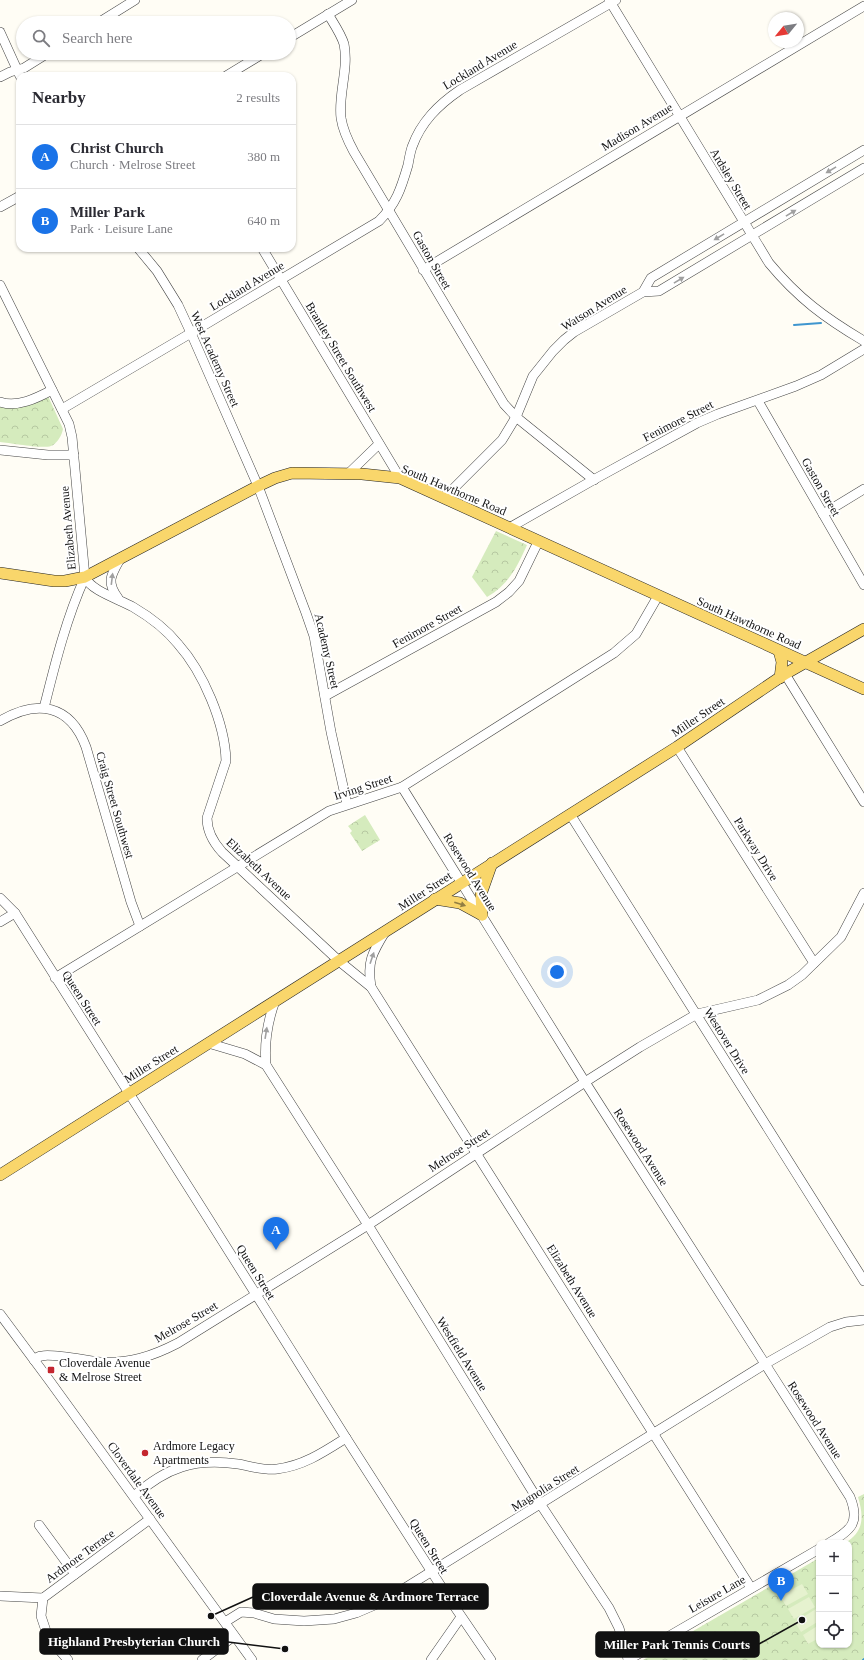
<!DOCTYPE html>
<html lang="en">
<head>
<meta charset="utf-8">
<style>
	:root { --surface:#fff; --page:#f7f7f7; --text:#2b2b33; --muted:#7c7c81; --line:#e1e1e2; --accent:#1a73e8 }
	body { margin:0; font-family:"Times New Roman",serif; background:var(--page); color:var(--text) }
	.controls { position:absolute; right:12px; bottom:12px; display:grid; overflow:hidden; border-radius:8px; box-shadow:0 1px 3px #0004 }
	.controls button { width:36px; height:36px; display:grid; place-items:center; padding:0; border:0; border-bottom:1px solid var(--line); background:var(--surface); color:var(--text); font:20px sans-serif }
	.compass { position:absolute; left:768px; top:12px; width:36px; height:36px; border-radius:50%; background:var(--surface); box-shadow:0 1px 3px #0004; rotate:240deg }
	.you { position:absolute; left:557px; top:972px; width:14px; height:14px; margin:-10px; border:3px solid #fff; border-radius:50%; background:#1a73e8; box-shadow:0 0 0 6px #1a73e833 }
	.badge { display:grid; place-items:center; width:26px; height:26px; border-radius:50%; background:var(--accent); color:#fff; font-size:13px; font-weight:700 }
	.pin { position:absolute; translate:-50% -33px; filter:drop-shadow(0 1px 2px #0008) }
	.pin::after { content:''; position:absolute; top:21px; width:14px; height:12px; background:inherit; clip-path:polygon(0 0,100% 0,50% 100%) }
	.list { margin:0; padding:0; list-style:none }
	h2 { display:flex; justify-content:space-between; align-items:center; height:52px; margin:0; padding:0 16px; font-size:17px }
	h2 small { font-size:13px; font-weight:400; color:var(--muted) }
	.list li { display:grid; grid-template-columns:26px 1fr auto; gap:12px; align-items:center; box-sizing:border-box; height:64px; padding:0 16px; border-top:1px solid var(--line) }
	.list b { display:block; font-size:15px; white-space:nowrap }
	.list p { margin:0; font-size:13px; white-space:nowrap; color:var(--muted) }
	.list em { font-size:13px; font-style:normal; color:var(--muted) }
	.icon { flex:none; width:22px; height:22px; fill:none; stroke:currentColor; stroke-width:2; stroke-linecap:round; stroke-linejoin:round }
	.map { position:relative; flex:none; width:864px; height:1660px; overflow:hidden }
	.search { position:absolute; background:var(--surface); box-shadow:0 1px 3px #0004; left:16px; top:16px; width:280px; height:44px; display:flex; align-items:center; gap:10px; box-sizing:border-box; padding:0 14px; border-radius:22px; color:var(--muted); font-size:15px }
	.panel { position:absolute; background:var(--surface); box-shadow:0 1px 3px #0004; left:16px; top:72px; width:280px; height:180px; border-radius:12px }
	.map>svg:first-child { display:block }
	.park { fill:url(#park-crowns) }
	.pitch { fill:#e6f2cf }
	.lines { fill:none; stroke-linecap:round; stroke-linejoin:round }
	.stream { stroke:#3f96cf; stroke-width:2 }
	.minor-casing { stroke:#444; stroke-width:10 }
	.major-casing { stroke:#222; stroke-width:12 }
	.minor { stroke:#fff; stroke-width:9 }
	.major { stroke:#f9d66b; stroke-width:11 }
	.oneway { fill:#a0a0a0 }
	.oneway2 { fill:#917d42 }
	.poi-dot { fill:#c4262e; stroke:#fff; stroke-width:1.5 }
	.labels { text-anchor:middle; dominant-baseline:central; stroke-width:4; stroke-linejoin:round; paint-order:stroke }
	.street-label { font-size:12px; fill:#111; stroke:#fff }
	.poi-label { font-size:12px; fill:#111; stroke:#fff; text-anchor:start }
	.leader { fill:none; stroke:#111; stroke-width:1.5 }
	.callout-dot { fill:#111; stroke:#fff; stroke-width:1.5 }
	.callout { fill:#111; stroke:#111; stroke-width:1.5 }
	.callout-label { font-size:13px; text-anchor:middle; font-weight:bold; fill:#fff }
</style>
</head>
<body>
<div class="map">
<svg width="864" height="1660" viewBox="0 0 864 1660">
	<defs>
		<pattern id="park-crowns" width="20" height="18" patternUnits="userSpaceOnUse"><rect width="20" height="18" fill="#d5ebbd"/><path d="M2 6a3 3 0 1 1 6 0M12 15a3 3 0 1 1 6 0" fill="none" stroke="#b6c8a1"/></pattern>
	</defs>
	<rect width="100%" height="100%" fill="#fffdf5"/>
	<g class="park">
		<path d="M48 396 63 429C62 435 57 444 51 446 42 449 11 443 0 442V406C19 410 32 405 48 396Z"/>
		<path d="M496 531 527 545C517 567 509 584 487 597L472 577Z"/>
		<path d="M365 815 380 840 362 851 350 833 352 831 348 826Z"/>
		<path d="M864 1494V1660H643L819 1558V1645H849V1543H845C864 1532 864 1517 858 1497Z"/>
	</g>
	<g class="pitch">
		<path d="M802 1584 808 1594 786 1606 780 1596Z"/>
		<path d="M809 1597 815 1607 794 1619 788 1609Z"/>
		<path d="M816 1609 819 1614V1621L801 1632 795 1622Z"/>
		<path d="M819 1625V1638L808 1644 803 1635Z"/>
	</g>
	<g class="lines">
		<g class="stream">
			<path d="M794 325 821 323"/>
			<path d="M863 1660 864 1659"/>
		</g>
		<g class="minor-casing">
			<g id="minor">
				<path d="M609 0 769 263C798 298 825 318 864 341"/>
				<path d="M328 14C334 24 341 34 344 44 349 69 338 94 341 118 343 131 348 141 354 152L504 404 516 417 594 480"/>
				<path d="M98 23 135 0"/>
				<path d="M0 32 20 76"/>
				<path d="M289 38 352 0"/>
				<path d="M226 76 264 53"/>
				<path d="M0 77 10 72 24 68 48 53"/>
				<path d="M0 207 20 196"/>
				<path d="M138 248 157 271 178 305 191 333 258 486 306 613 314 636 331 732 347 804"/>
				<path d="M262 248 400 478"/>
				<path d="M423 270 864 6"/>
				<path d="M0 285 69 424 72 437 85 577C91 591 119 599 133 607 150 617 166 629 178 644 203 672 225 723 226 761L207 818C207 832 213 842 222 852L339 961 371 987 751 1588"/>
				<path d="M643 292 651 278 864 150"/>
				<path d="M758 401 864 585"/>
				<path d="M0 402C17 408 37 398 52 390"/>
				<path d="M62 409 191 333 379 221C396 204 401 189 408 165 409 159 410 153 412 147 421 122 438 105 460 90L616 0"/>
				<path d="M0 450 48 455H74"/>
				<path d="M348 474 379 444"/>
				<path d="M444 498 502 440 516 417 533 376 553 351 564 340 574 332 643 292 659 291 864 168"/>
				<path d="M823 514 864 489"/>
				<path d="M509 528 595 479 697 423 718 414 796 386 821 375 864 349"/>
				<path d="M118 598C106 582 111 575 120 559"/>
				<path d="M785 674 864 802"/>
				<path d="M325 696 496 602 509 592 519 581 538 542"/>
				<path d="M44 708C55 664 66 619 85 577"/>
				<path d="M0 721C37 699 70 704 86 747L131 902 140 926"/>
				<path d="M677 747 814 963"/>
				<path d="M402 787 585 1082 850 1497C860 1522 852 1530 829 1543"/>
				<path d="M570 814 864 1281"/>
				<path d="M0 898 15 913 208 1218 346 1438 446 1594 491 1660"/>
				<path d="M0 922 15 913"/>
				<path d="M55 978 329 811 402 787 614 653 636 634 658 596"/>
				<path d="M371 987C367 962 372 953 385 932"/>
				<path d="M208 1043 245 1054 266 1065 368 1225 541 1505 609 1608 619 1628 628 1659"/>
				<path d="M266 1065C264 1042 267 1023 275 1001"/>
				<path d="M0 1314 49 1380 252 1660"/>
				<path d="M34 1360C36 1358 39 1356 42 1356 51 1353 88 1361 100 1362 129 1364 153 1356 178 1343L368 1225 585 1082 640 1047 697 1014 758 1000 788 985 802 975 841 937 864 893"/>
				<path d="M134 1496C167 1467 194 1458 238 1464 250 1466 265 1471 277 1469 303 1466 324 1452 346 1438"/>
				<path d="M39 1525 75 1574"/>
				<path d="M0 1596 43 1598"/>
				<path d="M225 1622 241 1612 254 1613 274 1619 304 1621 334 1619 356 1613 384 1601 765 1364 830 1327 846 1322 864 1320"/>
				<path d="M68 1660 48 1637 41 1616 43 1598 150 1519"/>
				<path d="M202 1660 234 1636"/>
				<path d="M431 1660 461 1617"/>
				<path d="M628 1660 819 1549"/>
			</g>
		</g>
		<g class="major-casing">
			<g id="major">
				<path d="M0 573 54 581H65L85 577 258 486 275 478 292 473 362 474 400 478 864 689"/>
				<path d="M779 651 782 662 780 678"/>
				<path d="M435 899 460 903 482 915"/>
				<path d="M482 915 481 894 492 863"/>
				<path d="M0 1175 677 747 785 674 864 629"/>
			</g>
		</g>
		<use href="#minor" class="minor"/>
		<use href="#major" class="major"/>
	</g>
	<defs><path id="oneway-solid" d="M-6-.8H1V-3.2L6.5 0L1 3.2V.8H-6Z"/></defs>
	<g class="oneway">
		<use href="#oneway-solid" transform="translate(831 170) rotate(149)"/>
		<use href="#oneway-solid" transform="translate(791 213) rotate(-31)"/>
		<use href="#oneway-solid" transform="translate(719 237) rotate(149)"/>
		<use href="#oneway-solid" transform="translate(679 280) rotate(-31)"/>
		<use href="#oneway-solid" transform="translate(112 579) rotate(-83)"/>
		<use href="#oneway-solid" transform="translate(372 958) rotate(-71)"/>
		<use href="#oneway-solid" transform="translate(266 1033) rotate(-81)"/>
	</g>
	<use class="oneway2" href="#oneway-solid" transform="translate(460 904) rotate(18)"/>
	<g class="poi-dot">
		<rect x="47" y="1366" width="8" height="8" rx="2"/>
		<circle cx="145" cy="1453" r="4"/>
	</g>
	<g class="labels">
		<g class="street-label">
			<text transform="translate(480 65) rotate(-31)">Lockland Avenue</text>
			<text transform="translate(637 127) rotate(-31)">Madison Avenue</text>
			<text transform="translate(731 179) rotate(59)">Ardsley Street</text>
			<text transform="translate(432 260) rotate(60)">Gaston Street</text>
			<text transform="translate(247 286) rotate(-31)">Lockland Avenue</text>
			<text transform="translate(594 308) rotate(-32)">Watson Avenue</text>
			<text transform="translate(341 357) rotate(59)">Brantley Street Southwest</text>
			<text transform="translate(215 359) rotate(66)">West Academy Street</text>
			<text transform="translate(678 421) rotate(-27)">Fenimore Street</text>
			<text transform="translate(821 487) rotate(60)">Gaston Street</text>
			<text transform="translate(454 490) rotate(23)">South Hawthorne Road</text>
			<text transform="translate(68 528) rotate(-95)">Elizabeth Avenue</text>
			<text transform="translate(749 623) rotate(24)">South Hawthorne Road</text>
			<text transform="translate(427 626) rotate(-29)">Fenimore Street</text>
			<text transform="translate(327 651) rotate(77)">Academy Street</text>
			<text transform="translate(698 717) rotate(-34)">Miller Street</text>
			<text transform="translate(363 787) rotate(-18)">Irving Street</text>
			<text transform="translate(115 805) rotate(74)">Craig Street Southwest</text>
			<text transform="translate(756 849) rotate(58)">Parkway Drive</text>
			<text transform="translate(259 869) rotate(43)">Elizabeth Avenue</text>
			<text transform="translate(470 872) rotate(58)">Rosewood Avenue</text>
			<text transform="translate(425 891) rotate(-33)">Miller Street</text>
			<text transform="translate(82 998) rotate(57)">Queen Street</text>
			<text transform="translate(727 1041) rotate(58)">Westover Drive</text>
			<text transform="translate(151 1064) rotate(-32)">Miller Street</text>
			<text transform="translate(641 1147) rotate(57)">Rosewood Avenue</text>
			<text transform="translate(459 1150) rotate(-33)">Melrose Street</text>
			<text transform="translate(256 1272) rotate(58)">Queen Street</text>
			<text transform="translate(572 1281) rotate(58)">Elizabeth Avenue</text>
			<text transform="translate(186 1322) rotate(-30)">Melrose Street</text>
			<text transform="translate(462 1354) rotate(58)">Westfield Avenue</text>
			<text transform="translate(815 1420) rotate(57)">Rosewood Avenue</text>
			<text transform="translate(137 1480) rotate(54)">Cloverdale Avenue</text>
			<text transform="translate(545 1488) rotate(-32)">Magnolia Street</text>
			<text transform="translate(429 1546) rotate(58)">Queen Street</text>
			<text transform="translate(80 1556) rotate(-36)">Ardmore Terrace</text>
			<text transform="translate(717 1594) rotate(-30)">Leisure Lane</text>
		</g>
		<g class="poi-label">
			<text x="59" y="1363">Cloverdale Avenue<tspan x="59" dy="14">&amp; Melrose Street</tspan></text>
			<text x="153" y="1446">Ardmore Legacy<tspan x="153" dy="14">Apartments</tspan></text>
		</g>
	</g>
	<path class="leader" d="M211 1616L253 1597M285 1649L228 1642M802 1620L759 1644"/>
	<g class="callout-dot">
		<circle cx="211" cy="1616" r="4"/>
		<circle cx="285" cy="1649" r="4"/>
		<circle cx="802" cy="1620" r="4"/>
	</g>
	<g class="callout">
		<rect x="253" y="1584" width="235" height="25" rx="4"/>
		<rect x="40" y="1629" width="188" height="25" rx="4"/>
		<rect x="596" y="1632" width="163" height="25" rx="4"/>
	</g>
	<g class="callout-label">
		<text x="370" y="1601">Cloverdale Avenue &amp; Ardmore Terrace</text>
		<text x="134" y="1646">Highland Presbyterian Church</text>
		<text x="677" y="1649">Miller Park Tennis Courts</text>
	</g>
</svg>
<div class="controls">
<button>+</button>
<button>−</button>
<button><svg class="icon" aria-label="locate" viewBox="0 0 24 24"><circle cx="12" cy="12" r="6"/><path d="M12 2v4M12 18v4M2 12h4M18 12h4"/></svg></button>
</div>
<svg class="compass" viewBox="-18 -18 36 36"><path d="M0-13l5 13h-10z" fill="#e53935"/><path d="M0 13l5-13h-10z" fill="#7c7c81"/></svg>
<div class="you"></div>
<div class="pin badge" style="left:276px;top:1250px">A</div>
<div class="pin badge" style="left:781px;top:1601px">B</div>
<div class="search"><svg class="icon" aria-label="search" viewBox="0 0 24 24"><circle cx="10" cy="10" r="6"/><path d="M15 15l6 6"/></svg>Search here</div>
<section class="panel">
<h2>Nearby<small>2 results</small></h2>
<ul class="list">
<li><span class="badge">A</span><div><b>Christ Church</b><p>Church · Melrose Street</p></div><em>380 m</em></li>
<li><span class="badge">B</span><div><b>Miller Park</b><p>Park · Leisure Lane</p></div><em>640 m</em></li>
</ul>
</section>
</div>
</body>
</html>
